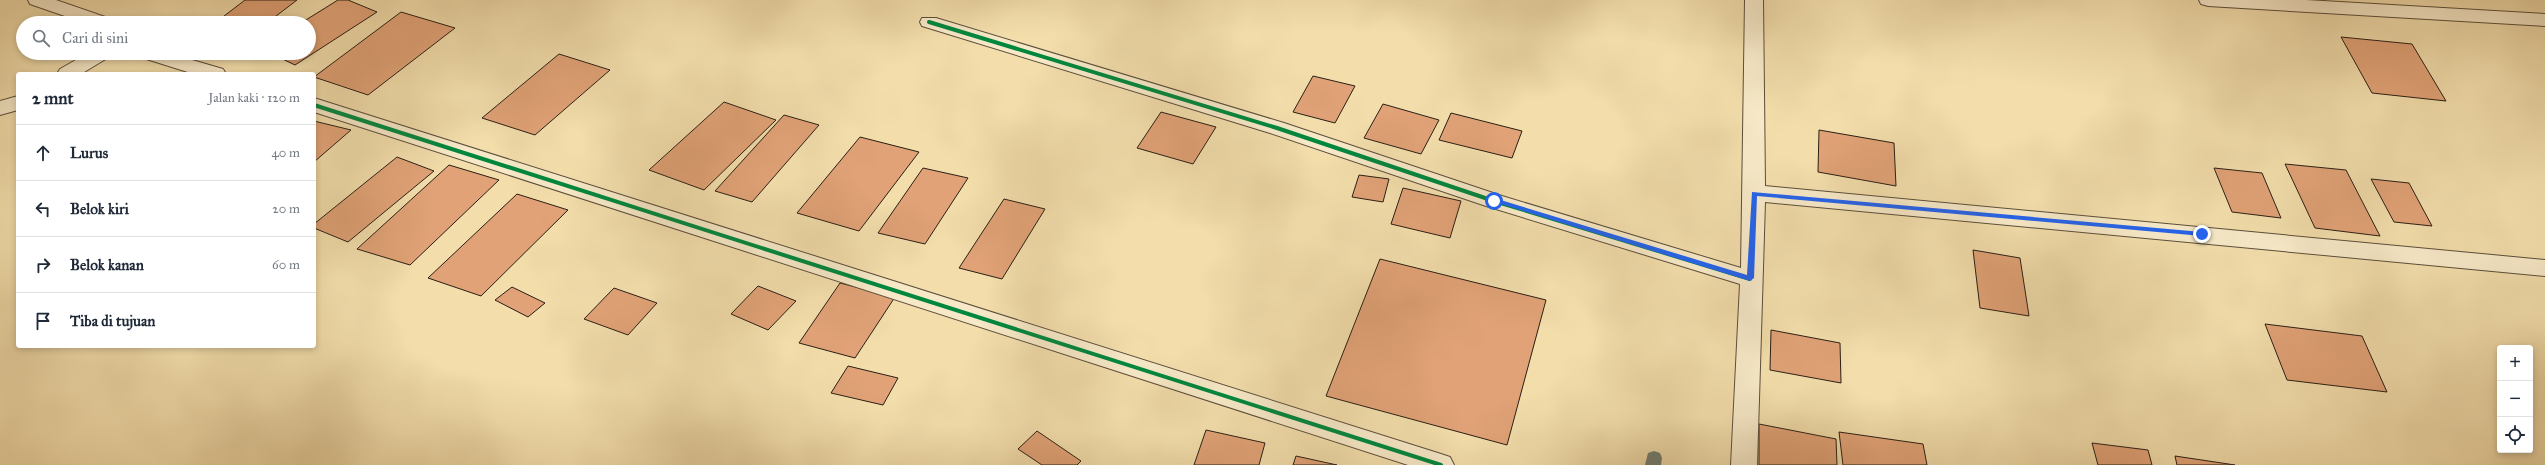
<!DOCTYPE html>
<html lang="id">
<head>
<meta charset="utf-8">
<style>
	:root { --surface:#fff; --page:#f2f2f3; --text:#1f2937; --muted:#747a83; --line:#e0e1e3 }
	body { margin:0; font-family:"IM FELL Great Primer",serif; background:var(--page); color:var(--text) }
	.controls { position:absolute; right:12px; bottom:12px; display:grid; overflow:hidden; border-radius:4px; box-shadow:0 2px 6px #0003 }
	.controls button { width:36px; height:36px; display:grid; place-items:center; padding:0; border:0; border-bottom:1px solid var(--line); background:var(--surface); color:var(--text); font:20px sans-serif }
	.stop { position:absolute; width:12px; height:12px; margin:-9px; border:3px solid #2563eb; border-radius:50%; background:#fff }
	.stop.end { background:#2563eb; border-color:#fff; box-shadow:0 1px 4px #0008 }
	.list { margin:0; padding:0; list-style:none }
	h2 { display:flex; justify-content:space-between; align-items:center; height:52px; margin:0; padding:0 16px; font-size:17px }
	h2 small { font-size:13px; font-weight:400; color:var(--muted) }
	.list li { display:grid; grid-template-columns:26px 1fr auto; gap:12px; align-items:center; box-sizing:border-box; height:56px; padding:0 16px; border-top:1px solid var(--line) }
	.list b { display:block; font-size:15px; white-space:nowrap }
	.list em { font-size:13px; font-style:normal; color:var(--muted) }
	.icon { flex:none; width:22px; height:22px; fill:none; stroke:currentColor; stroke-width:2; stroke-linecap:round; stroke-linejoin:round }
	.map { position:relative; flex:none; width:2545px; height:465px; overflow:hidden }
	.search { position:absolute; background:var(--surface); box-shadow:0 2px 6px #0003; left:16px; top:16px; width:300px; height:44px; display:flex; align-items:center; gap:10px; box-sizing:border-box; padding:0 14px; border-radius:22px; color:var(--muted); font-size:15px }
	.panel { position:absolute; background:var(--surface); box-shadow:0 2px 6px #0003; left:16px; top:72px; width:300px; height:276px; border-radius:4px }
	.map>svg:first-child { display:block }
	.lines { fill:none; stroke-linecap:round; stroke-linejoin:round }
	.stream { fill:#6e7d72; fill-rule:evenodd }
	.building { fill:#e0a276; stroke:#2a1f15 }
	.minor-casing { stroke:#5c4e3a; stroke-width:2 }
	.minor { fill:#f7e9c8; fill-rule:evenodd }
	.cycleway-casing { stroke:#f7e9c8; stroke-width:6 }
	.cycleway { stroke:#00873e; stroke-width:4 }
	.route { fill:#2563eb }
</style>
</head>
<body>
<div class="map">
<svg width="2545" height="465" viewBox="0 0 2545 465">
	<rect width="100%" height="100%" fill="#f2ddab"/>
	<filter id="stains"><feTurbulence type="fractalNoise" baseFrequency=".005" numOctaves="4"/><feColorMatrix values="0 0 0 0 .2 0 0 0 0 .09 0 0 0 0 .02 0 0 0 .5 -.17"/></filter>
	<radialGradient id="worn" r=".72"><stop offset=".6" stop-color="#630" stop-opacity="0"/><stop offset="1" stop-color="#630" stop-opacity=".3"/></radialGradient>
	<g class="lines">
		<path class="stream" d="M1654 451 1660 453 1662 458 1661 465H1645L1648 453Z"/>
	</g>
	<g class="building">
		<path d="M245 0H297L267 23H215Z"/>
		<path d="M338 0H348L377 12 295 65 270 53H309V23H301Z"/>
		<path d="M401 12 455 28 368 95 314 77Z"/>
		<path d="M2341 37 2412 44 2446 101 2372 93Z"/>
		<path d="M559 54 610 70 535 135 482 118Z"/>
		<path d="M1313 76 1355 86 1335 123 1293 112Z"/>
		<path d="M724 102 776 120 704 190 649 170Z"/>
		<path d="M1383 104 1439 120 1421 154 1364 138Z"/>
		<path d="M1161 112 1216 127 1193 164 1137 148Z"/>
		<path d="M1451 113 1522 131 1512 158 1439 140Z"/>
		<path d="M784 115 819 125 752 202 715 191Z"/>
		<path d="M314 121 351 130 314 162Z"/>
		<path d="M1819 130 1894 143 1896 186 1818 172Z"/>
		<path d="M860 137 919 152 859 231 797 213Z"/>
		<path d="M397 157 434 171 348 242 314 228V224Z"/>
		<path d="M2285 164 2346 170 2380 236 2315 228Z"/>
		<path d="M449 165 499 180 410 265 357 249Z"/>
		<path d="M923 168 968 178 925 244 878 233Z"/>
		<path d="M2214 168 2262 173 2281 218 2232 212Z"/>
		<path d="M1359 175 1389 179 1383 202 1352 197Z"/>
		<path d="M2371 179 2409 183 2432 226 2394 222Z"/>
		<path d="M1403 188 1461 201 1450 238 1391 224Z"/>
		<path d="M517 194 568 210 481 296 428 278Z"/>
		<path d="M1004 199 1045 209 1002 279 959 268Z"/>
		<path d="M1973 250 2020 258 2029 316 1980 308Z"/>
		<path d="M1380 259 1546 300 1507 445 1326 396Z"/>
		<path d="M840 283 895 297 855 358 799 343Z"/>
		<path d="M758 286 796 301 768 330 731 314Z"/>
		<path d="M512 287 545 303 528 317 495 300Z"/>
		<path d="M614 288 657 303 628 335 584 319Z"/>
		<path d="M2265 324 2362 336 2387 392 2287 380Z"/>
		<path d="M1771 330 1840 343 1841 383 1770 370Z"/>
		<path d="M848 366 898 378 883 405 831 393Z"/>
		<path d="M1759 424 1836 439 1837 465H1759Z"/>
		<path d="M1206 430 1265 443 1259 465H1194Z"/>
		<path d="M1037 431 1081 461 1077 465H1042L1018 449Z"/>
		<path d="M1839 432 1923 444 1927 465H1843Z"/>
		<path d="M2092 443 2148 450 2152 465H2098Z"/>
		<path d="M1296 456 1337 465H1293Z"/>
		<path d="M2175 456 2235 465H2177Z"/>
	</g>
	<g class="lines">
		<g class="minor-casing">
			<g id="minor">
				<path d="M28 0H56L111 19 113 23H85L30 4Z"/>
				<path d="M1745 0H1763L1765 186 2545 260V276L1765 202 1757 465H1731L1740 284 1486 206 1270 133 922 26 920 22 922 18H936L1284 123 1502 196 1741 268Z"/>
				<path d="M2199 0H2306L2545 14V26L2208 6 2201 4Z"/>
				<path d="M88 53H112L109 57 81 74H57L60 69Z"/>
				<path d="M137 53H168L223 69 226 74H194L140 57Z"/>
				<path d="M18 96V110L0 115V101Z"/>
				<path d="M314 98 1441 454 1450 457 1454 465H1408L314 112Z"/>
			</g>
		</g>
		<use href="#minor" class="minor"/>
		<g class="cycleway-casing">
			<g id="cycleway">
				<path d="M929 22 1277 128 1494 201 1750 279"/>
				<path d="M314 105 1441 465"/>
			</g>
		</g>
		<use href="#cycleway" class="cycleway"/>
	</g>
	<path class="route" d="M1752 192 2202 232 2205 234 2202 236 1757 196 1754 278 1750 281 1491 201 1494 198 1747 275Z"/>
	<rect width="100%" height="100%" filter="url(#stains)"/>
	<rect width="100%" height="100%" fill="url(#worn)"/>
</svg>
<div class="controls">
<button>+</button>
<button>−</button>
<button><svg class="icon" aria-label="locate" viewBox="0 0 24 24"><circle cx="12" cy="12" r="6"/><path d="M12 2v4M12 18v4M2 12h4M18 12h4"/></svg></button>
</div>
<div class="stop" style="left:1494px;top:201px"></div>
<div class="stop end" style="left:2202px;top:234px"></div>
<div class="search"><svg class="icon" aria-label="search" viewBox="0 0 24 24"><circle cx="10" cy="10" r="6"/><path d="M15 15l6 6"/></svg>Cari di sini</div>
<section class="panel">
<h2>2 mnt<small>Jalan kaki · 120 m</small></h2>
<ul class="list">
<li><svg class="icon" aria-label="ahead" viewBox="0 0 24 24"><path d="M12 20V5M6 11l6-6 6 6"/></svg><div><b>Lurus</b></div><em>40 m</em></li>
<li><svg class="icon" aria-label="left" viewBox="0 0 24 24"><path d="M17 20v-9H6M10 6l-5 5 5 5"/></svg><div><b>Belok kiri</b></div><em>20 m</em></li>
<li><svg class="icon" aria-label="right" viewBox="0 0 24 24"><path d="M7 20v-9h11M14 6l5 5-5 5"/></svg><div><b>Belok kanan</b></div><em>60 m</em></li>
<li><svg class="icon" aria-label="arrive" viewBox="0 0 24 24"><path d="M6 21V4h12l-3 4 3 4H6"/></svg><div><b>Tiba di tujuan</b></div></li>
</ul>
</section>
</div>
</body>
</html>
